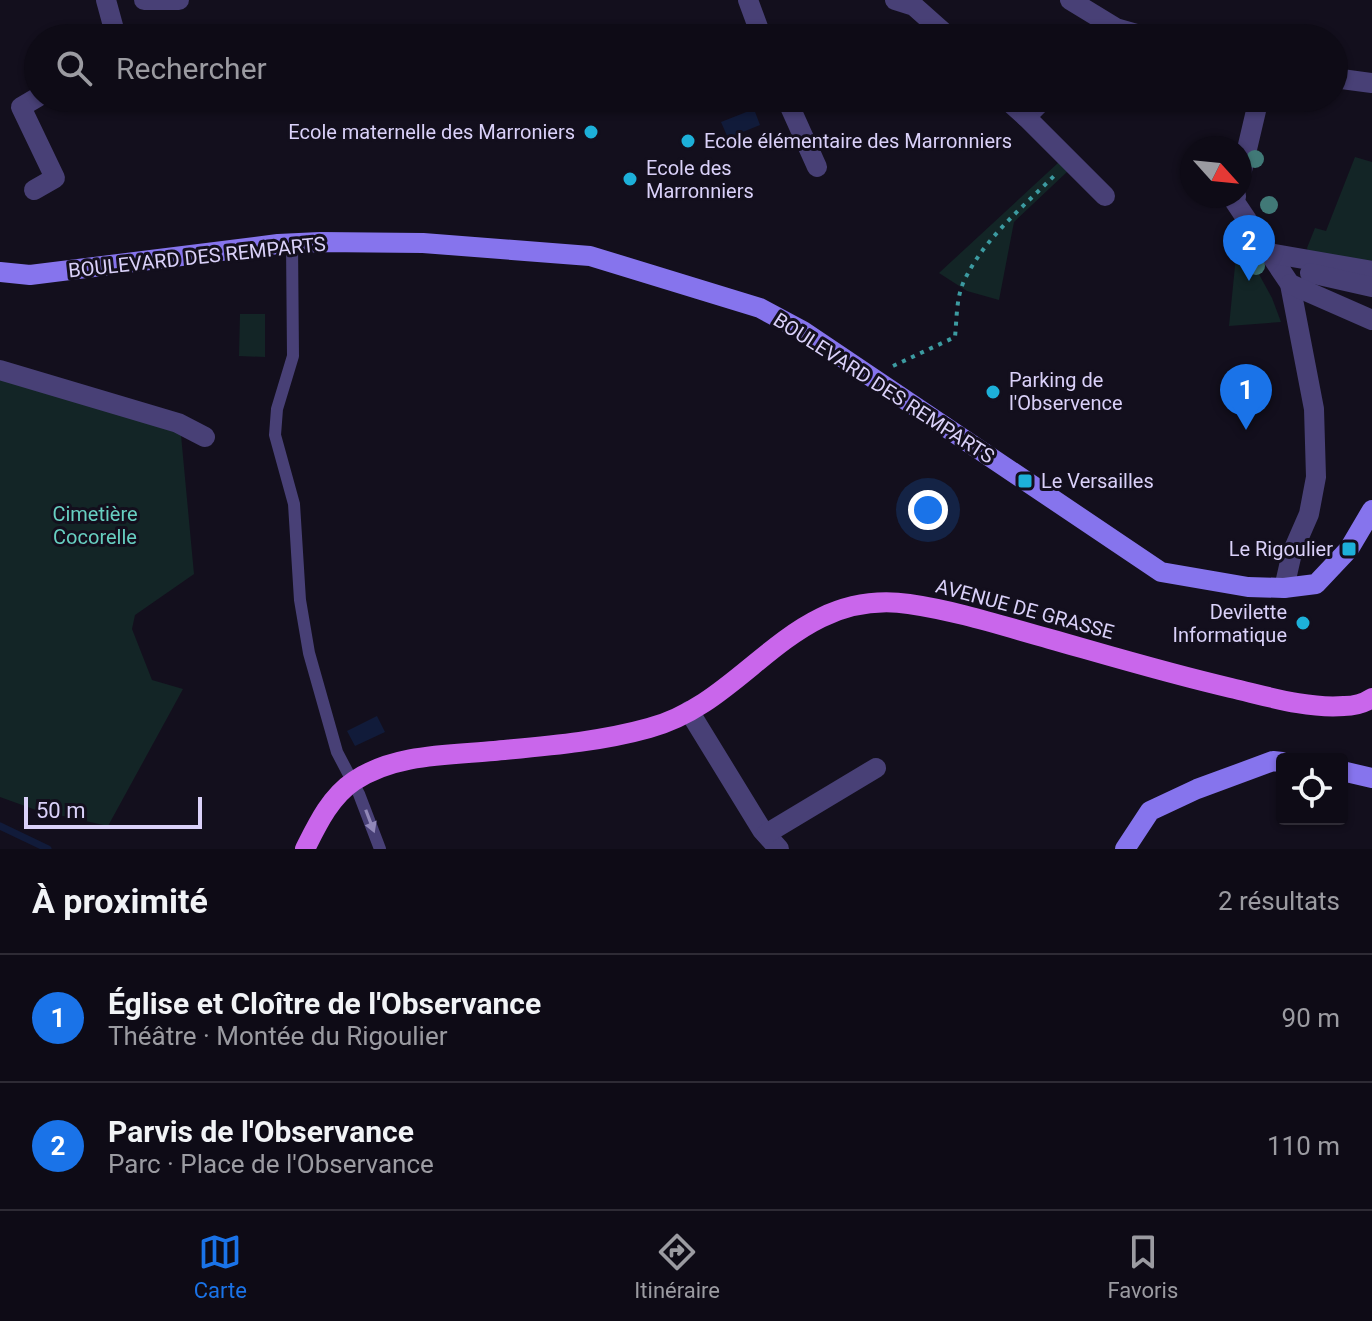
<!DOCTYPE html>
<html lang="fr">
<head>
<meta charset="utf-8">
<style>
	:root { --surface:#0e0b16; --page:#17141f; --text:#f1f3f6; --muted:#9b9ba1; --line:#2e2b35; --accent:#1a73e8 }
	body { margin:0; font-family:Roboto,sans-serif; background:var(--page); color:var(--text) }
	.controls { position:absolute; right:24px; bottom:24px; display:grid; overflow:hidden; border-radius:8px; box-shadow:0 2px 6px #0004 }
	.controls button { width:72px; height:72px; display:grid; place-items:center; padding:0; border:0; border-bottom:2px solid var(--line); background:var(--surface); color:var(--text); font:40px sans-serif }
	.compass { position:absolute; left:1180px; top:136px; width:72px; height:72px; border-radius:50%; background:var(--surface); box-shadow:0 2px 6px #0004; rotate:117deg }
	.scale { position:absolute; left:24px; bottom:20px; width:178px; box-sizing:border-box; padding-left:8px; border:4px solid #dad1f9; border-top:0; font-size:22px; line-height:28px; white-space:nowrap; color:#dad1f9; -webkit-text-stroke:6px #130f1d; paint-order:stroke }
	.you { position:absolute; left:928px; top:510px; width:28px; height:28px; margin:-20px; border:6px solid #fff; border-radius:50%; background:#1a73e8; box-shadow:0 0 0 12px #1a73e833 }
	.badge { display:grid; place-items:center; width:52px; height:52px; border-radius:50%; background:var(--accent); color:#fff; font-size:26px; font-weight:700 }
	.pin { position:absolute; translate:-50% -66px; filter:drop-shadow(0 2px 4px #0008) }
	.pin::after { content:''; position:absolute; top:42px; width:28px; height:24px; background:inherit; clip-path:polygon(0 0,100% 0,50% 100%) }
	.list { margin:0; padding:0; list-style:none }
	h2 { display:flex; justify-content:space-between; align-items:center; height:104px; margin:0; padding:0 32px; font-size:34px }
	h2 small { font-size:26px; font-weight:400; color:var(--muted) }
	.list li { display:grid; grid-template-columns:52px 1fr auto; gap:24px; align-items:center; box-sizing:border-box; height:128px; padding:0 32px; border-top:2px solid var(--line) }
	.list b { display:block; font-size:30px; white-space:nowrap }
	.list p { margin:0; font-size:26px; white-space:nowrap; color:var(--muted) }
	.list em { font-size:26px; font-style:normal; color:var(--muted) }
	.icon { flex:none; width:44px; height:44px; fill:none; stroke:currentColor; stroke-width:2; stroke-linecap:round; stroke-linejoin:round }
	.map { position:relative; flex:none; width:1372px; height:849px; overflow:hidden }
	.search { position:absolute; background:var(--surface); box-shadow:0 2px 6px #0004; left:24px; right:24px; top:24px; height:88px; display:flex; align-items:center; gap:20px; box-sizing:border-box; padding:0 28px; border-radius:44px; color:var(--muted); font-size:30px }
	.sheet { height:360px; background:var(--surface) }
	nav { display:flex; justify-content:space-around; align-items:center; box-sizing:border-box; height:112px; border-top:2px solid var(--line); background:var(--surface); font-size:22px; color:var(--muted) }
	nav a { display:grid; justify-items:center; gap:4px }
	nav .on { color:var(--accent) }
	.map>svg:first-child { display:block }
	.green { fill:#132526 }
	.water { fill:#111b3a }
	.lines { fill:none; stroke-linecap:round; stroke-linejoin:round }
	.stream { stroke:#111b3a; stroke-width:7 }
	.path { stroke:#3c9ba1; stroke-width:4; stroke-dasharray:4 6; stroke-linecap:butt }
	.lane { stroke:#484076; stroke-width:12 }
	.street { stroke:#484076; stroke-width:20 }
	.secondary { stroke:#8674ed; stroke-width:20 }
	.primary { stroke:#c966eb; stroke-width:20 }
	.tree { fill:#417977 }
	.oneway { fill:#9188b8 }
	.poi-dot { fill:#1db0d9; stroke:#130f1d; stroke-width:3 }
	.labels { text-anchor:middle; dominant-baseline:central; stroke-width:6; stroke-linejoin:round; paint-order:stroke }
	.poi-label { font-size:20px; fill:#dad1f9; stroke:#130f1d; text-anchor:start }
	.street-label { font-size:20px; fill:#dad1f9; stroke:#130f1d }
	.park-label { font-size:20px; fill:#67cfc1; stroke:#130f1d }
</style>
</head>
<body>
<div class="map">
<svg width="1372" height="849" viewBox="0 0 1372 849">
	<rect width="100%" height="100%" fill="#130f1d"/>
	<g class="green">
		<path d="M1355 157 1372 162V271L1311 259 1307 248 1315 228 1326 231Z"/>
		<path d="M1059 162 1068 171 1014 222 999 300 967 291 939 273Z"/>
		<path d="M1238 236 1272 298 1281 322 1229 326Z"/>
		<path d="M240 314H265V357L239 356Z"/>
		<path d="M0 377 177 431 181 435 194 574 135 615 132 629 152 680 183 689 108 826 36 810 0 797Z"/>
	</g>
	<g class="water">
		<path d="M754 109 760 125 728 138 721 122Z"/>
		<path d="M377 716 385 732 355 746 347 731Z"/>
	</g>
	<g class="lines">
		<path class="stream" d="M0 826 48 849"/>
		<path class="path" d="M893 366 955 337C957 317 956 295 966 277 986 237 1024 206 1056 174"/>
		<path class="lane" d="M292 243 293 356 277 409 275 435 294 504 300 600 309 653 337 752 359 794 380 849"/>
		<g class="street">
			<path d="M106 0 115 33 114 38"/>
			<path d="M144 0H179"/>
			<path d="M748 0 762 38"/>
			<path d="M895 0 914 6 950 38"/>
			<path d="M1070 0 1116 28 1151 38"/>
			<path d="M1334 78 1372 83"/>
			<path d="M786 98 817 167"/>
			<path d="M1005 98 1026 117 1045 98"/>
			<path d="M1026 117 1105 196"/>
			<path d="M1240 179 1259 98"/>
			<path d="M34 190 55 178 21 107 38 97"/>
			<path d="M1236 196 1235 202 1290 284 1314 409 1316 477 1309 514 1292 553 1284 588"/>
			<path d="M1269 253 1372 271"/>
			<path d="M1310 273 1372 287"/>
			<path d="M1290 284 1372 320"/>
			<path d="M0 370 178 423 205 437"/>
			<path d="M689 711 762 830 779 849"/>
			<path d="M766 834 876 768"/>
		</g>
		<g class="secondary">
			<path d="M0 272 30 275 278 244 320 242 423 243 590 256 760 308 803 331 1161 572 1248 587 1284 588 1316 584 1349 549 1372 510"/>
			<path d="M1342 771 1372 778"/>
			<path d="M1125 849 1150 811 1197 789 1273 761 1282 762"/>
		</g>
		<path class="primary" d="M305 849C317 825 330 797 354 781 394 754 448 755 494 751 546 746 599 742 649 728 748 702 791 587 909 604 957 611 1003 626 1050 639 1110 656 1170 674 1231 688 1266 696 1307 709 1344 706 1355 706 1363 704 1372 698"/>
	</g>
	<g class="tree">
		<circle cx="1255" cy="159" r="9"/>
		<circle cx="1269" cy="205" r="9"/>
		<circle cx="1256" cy="266" r="9"/>
	</g>
	<defs><path id="oneway-solid" d="M-6-.8H1V-3.2L6.5 0L1 3.2V.8H-6Z" transform="scale(2)"/></defs>
	<use class="oneway" href="#oneway-solid" transform="translate(370 821) rotate(69)"/>
	<g class="poi-dot">
		<circle cx="591" cy="132" r="8"/>
		<circle cx="688" cy="141" r="8"/>
		<circle cx="630" cy="179" r="8"/>
		<circle cx="993" cy="392" r="8"/>
		<rect x="1017" y="473" width="16" height="16" rx="4"/>
		<rect x="1341" y="541" width="16" height="16" rx="4"/>
		<circle cx="1303" cy="623" r="8"/>
	</g>
	<g class="labels">
		<g class="poi-label">
			<text x="575" y="132" text-anchor="end">Ecole maternelle des Marroniers</text>
			<text x="704" y="141">Ecole élémentaire des Marronniers</text>
			<text x="646" y="168">Ecole des<tspan x="646" dy="23">Marronniers</tspan></text>
			<text x="1009" y="380">Parking de<tspan x="1009" dy="23">l'Observence</tspan></text>
			<text x="1041" y="481">Le Versailles</text>
			<text x="1333" y="549" text-anchor="end">Le Rigoulier</text>
			<text x="1287" y="612" text-anchor="end">Devilette<tspan x="1287" dy="23">Informatique</tspan></text>
		</g>
		<g class="street-label">
			<text transform="translate(197 257) rotate(-6)">BOULEVARD DES REMPARTS</text>
			<text transform="translate(884 388) rotate(33)">BOULEVARD DES REMPARTS</text>
			<text transform="translate(1025 609) rotate(15)">AVENUE DE GRASSE</text>
		</g>
		<g class="park-label">
			<text x="95" y="514">Cimetière<tspan x="95" dy="23">Cocorelle</tspan></text>
		</g>
	</g>
</svg>
<div class="controls">
<button><svg class="icon" aria-label="locate" viewBox="0 0 24 24"><circle cx="12" cy="12" r="6"/><path d="M12 2v4M12 18v4M2 12h4M18 12h4"/></svg></button>
</div>
<svg class="compass" viewBox="-18 -18 36 36"><path d="M0-13l5 13h-10z" fill="#e53935"/><path d="M0 13l5-13h-10z" fill="#9b9ba1"/></svg>
<div class="scale">50 m</div>
<div class="you"></div>
<div class="pin badge" style="left:1246px;top:430px">1</div>
<div class="pin badge" style="left:1249px;top:281px">2</div>
<div class="search"><svg class="icon" aria-label="search" viewBox="0 0 24 24"><circle cx="10" cy="10" r="6"/><path d="M15 15l6 6"/></svg>Rechercher</div>
</div>
<section class="sheet">
<h2>À proximité<small>2 résultats</small></h2>
<ul class="list">
<li><span class="badge">1</span><div><b>Église et Cloître de l'Observance</b><p>Théâtre · Montée du Rigoulier</p></div><em>90 m</em></li>
<li><span class="badge">2</span><div><b>Parvis de l'Observance</b><p>Parc · Place de l'Observance</p></div><em>110 m</em></li>
</ul>
</section>
<nav>
<a class="on"><svg class="icon" aria-label="map" viewBox="0 0 24 24"><path d="M3 6l6-2 6 2 6-2v14l-6 2-6-2-6 2zM9 4v14M15 6v14"/></svg>Carte</a>
<a><svg class="icon" aria-label="directions" viewBox="0 0 24 24"><path d="M12 3l9 9-9 9-9-9zM9 14v-3h6M13 9l2 2-2 2"/></svg>Itinéraire</a>
<a><svg class="icon" aria-label="saved" viewBox="0 0 24 24"><path d="M7 4h10v16l-5-4-5 4z"/></svg>Favoris</a>
</nav>
</body>
</html>
